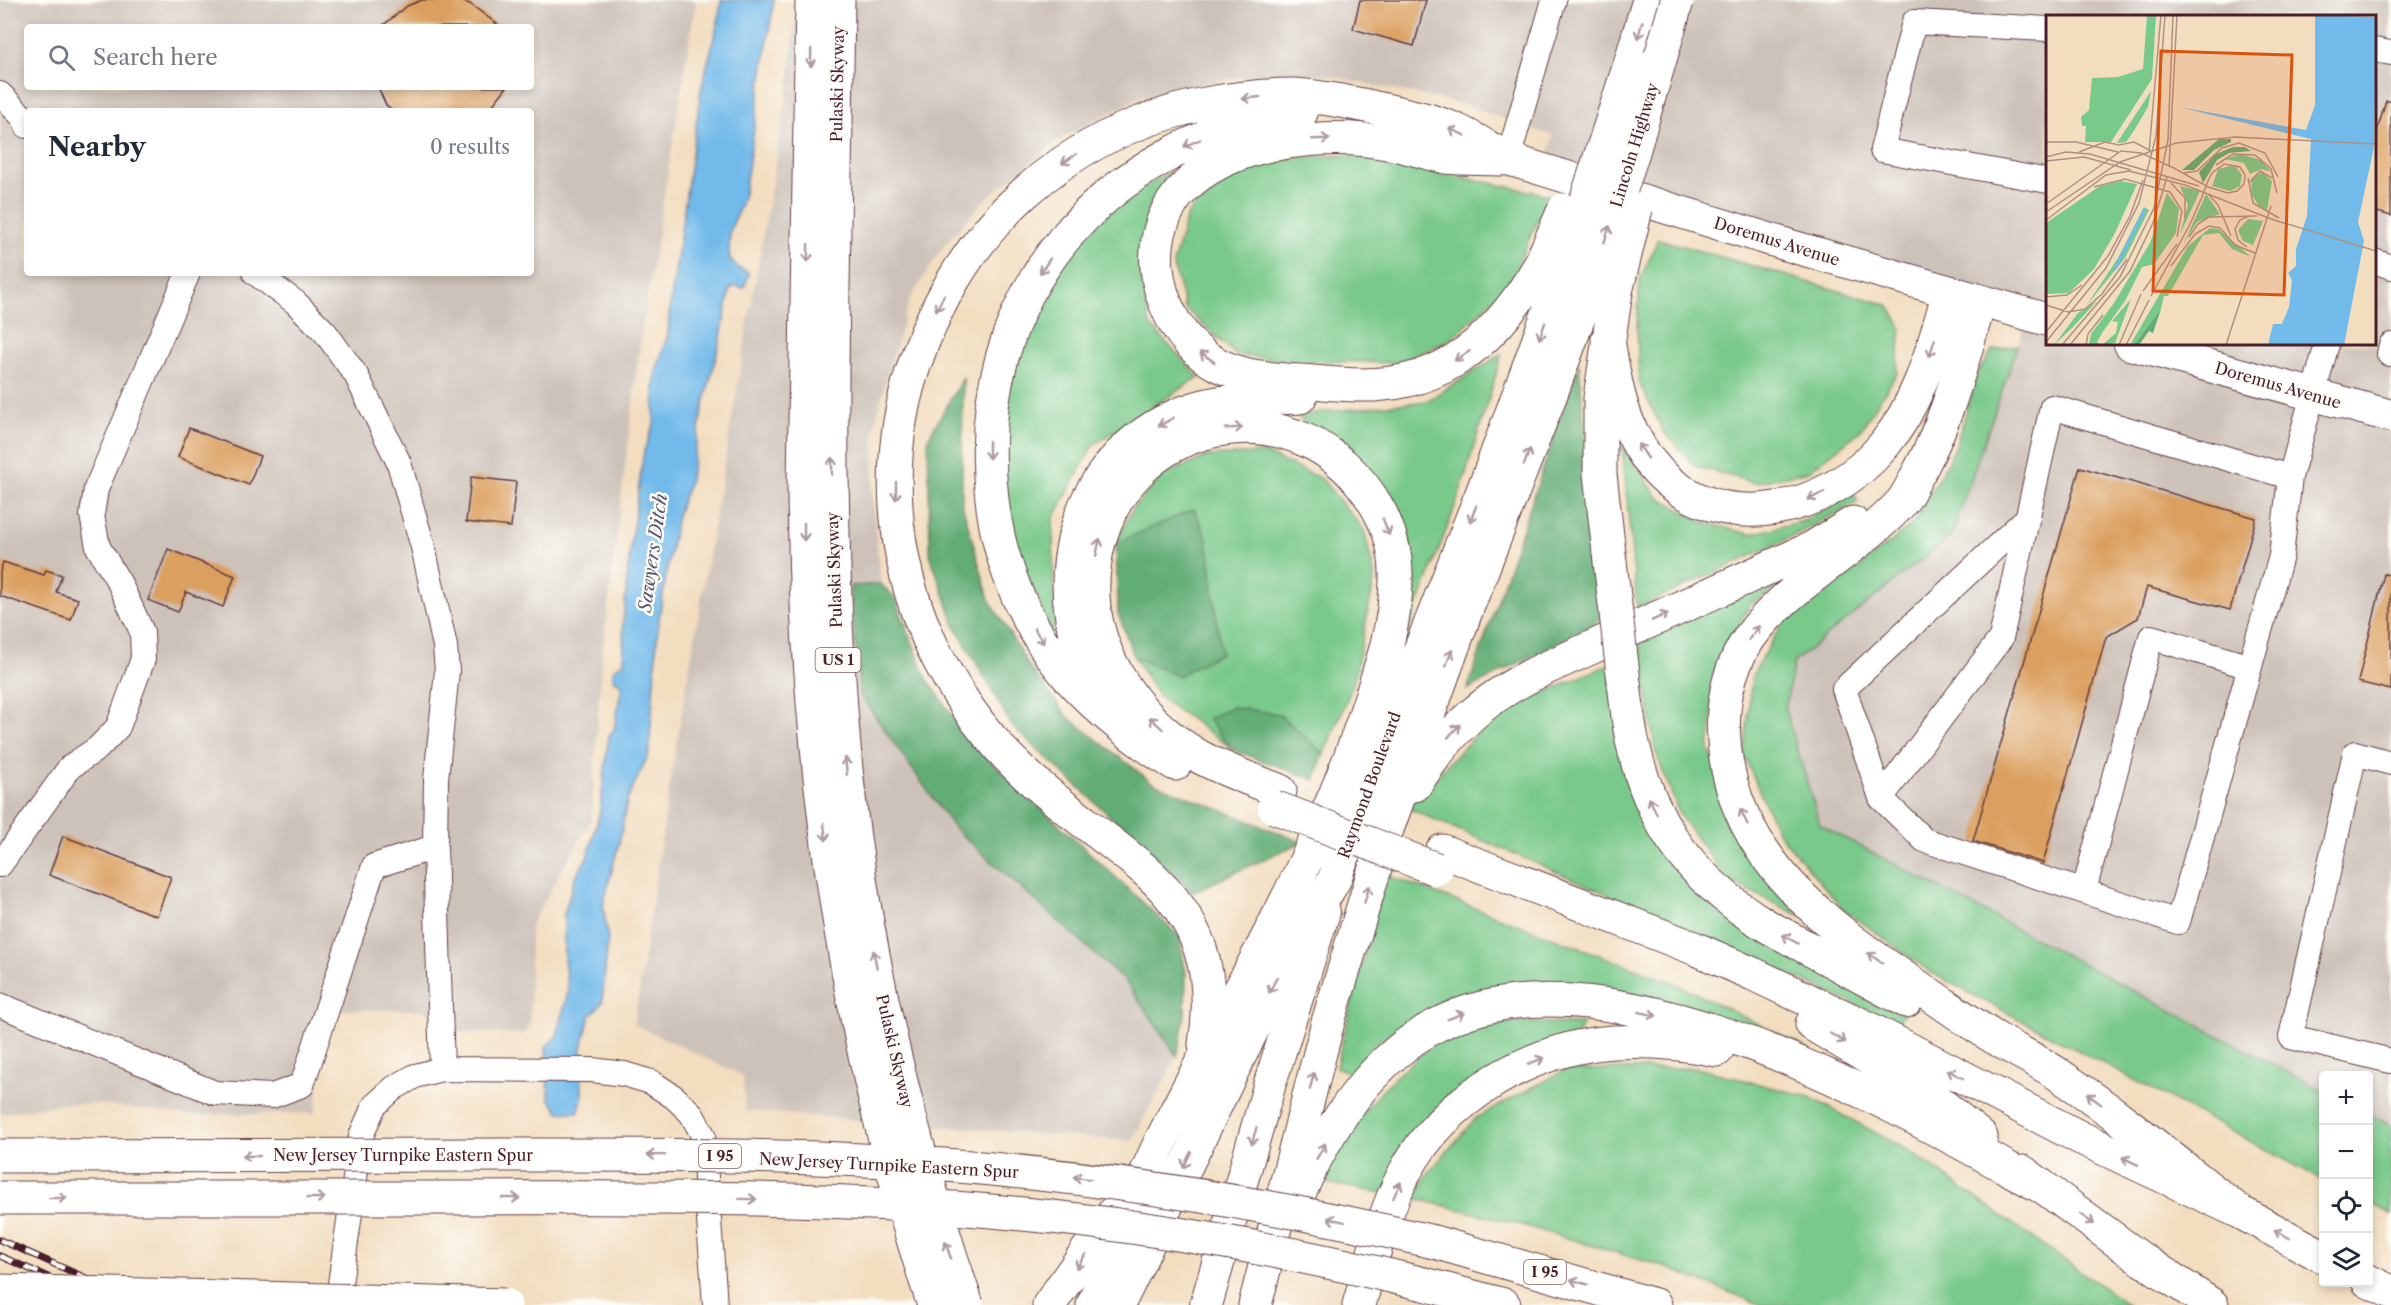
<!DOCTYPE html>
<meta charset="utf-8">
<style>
body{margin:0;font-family:"Libre Caslon Text",serif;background:#f2f2f3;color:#1f2937}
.controls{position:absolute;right:18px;bottom:18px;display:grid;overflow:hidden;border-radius:6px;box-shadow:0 3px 9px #0003}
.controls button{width:54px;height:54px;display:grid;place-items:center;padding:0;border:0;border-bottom:2px solid #e0e1e3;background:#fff;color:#1f2937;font:30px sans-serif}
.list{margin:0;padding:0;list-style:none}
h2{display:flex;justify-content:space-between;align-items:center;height:78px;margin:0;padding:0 24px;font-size:26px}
h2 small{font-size:20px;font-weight:400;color:#747a83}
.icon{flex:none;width:33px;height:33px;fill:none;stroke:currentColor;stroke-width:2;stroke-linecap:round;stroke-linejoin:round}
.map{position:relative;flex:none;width:2391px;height:1305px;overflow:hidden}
.search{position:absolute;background:#fff;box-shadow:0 3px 9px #0003;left:24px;top:24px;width:510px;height:66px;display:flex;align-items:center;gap:15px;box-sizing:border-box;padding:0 21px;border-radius:6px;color:#747a83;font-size:22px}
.panel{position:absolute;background:#fff;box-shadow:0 3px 9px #0003;left:24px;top:108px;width:510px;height:168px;border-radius:6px}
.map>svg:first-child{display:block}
.industrial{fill:#cdc2b9;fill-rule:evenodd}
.green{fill:#79c98a;stroke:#62745a;stroke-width:1.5}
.forest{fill:#62ad76;stroke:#566650;stroke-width:1.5}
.water{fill:#72baea;stroke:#5e6c8a;stroke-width:1.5}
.building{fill:#dba060}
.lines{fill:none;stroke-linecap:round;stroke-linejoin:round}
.minor-casing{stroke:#633c41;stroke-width:26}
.major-casing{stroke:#633c41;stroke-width:34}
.highway-casing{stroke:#633c41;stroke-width:35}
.minor{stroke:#fff;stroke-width:24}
.major{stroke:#fff;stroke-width:32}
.highway{stroke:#fff;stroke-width:33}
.rail-casing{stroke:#4a1f2b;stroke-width:7}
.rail{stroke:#fdfcf7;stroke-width:4.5;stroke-dasharray:14;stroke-linecap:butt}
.highway-bridge-casing{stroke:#633c41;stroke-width:35;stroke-linecap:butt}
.highway-bridge{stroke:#fff;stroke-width:33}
.oneway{stroke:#ae9aa0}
.labels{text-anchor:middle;stroke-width:5;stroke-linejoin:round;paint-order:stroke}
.shield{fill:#fdfcf7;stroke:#806168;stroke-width:1.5}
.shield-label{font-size:15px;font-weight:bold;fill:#4a1f2b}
.street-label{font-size:16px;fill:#4a1f2b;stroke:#fdfcf7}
.water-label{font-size:18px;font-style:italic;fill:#58556e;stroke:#fdfcf7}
.inset-river{fill:none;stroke:#72baea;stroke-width:3}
.inset-road{fill:none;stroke:#af9184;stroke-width:1.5}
.view{fill:#d8530f;fill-opacity:0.15;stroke:#d8530f;stroke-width:3}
.inset-edge{fill:none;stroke:#4a1f2b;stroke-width:3}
</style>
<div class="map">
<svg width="2391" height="1305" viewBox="0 0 2391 1305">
<rect width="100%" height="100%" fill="#fdfcf7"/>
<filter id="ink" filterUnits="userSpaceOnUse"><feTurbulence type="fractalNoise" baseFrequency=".0167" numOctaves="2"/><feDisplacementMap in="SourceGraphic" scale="12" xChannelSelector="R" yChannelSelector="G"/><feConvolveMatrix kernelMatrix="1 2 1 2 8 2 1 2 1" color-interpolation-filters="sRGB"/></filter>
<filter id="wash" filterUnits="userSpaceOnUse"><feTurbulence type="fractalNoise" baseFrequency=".008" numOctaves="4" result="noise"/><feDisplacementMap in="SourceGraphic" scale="24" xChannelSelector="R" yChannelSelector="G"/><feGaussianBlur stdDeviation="1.35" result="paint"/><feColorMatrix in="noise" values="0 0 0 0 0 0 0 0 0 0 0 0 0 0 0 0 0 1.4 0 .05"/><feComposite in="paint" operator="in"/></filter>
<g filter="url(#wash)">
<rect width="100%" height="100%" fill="#f2ddbf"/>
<path class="industrial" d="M0 0H696L641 336 602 656 591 820 530 926V1024L524 1034 459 1032 423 1010H331L315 1113 186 1115 97 1104H64L0 1114ZM27 27H531V87H27ZM27 111H531V273H27Z
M797 0H2391V1126L2369 1114 2368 1076H2324L2323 1091 1820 826 1785 709 1794 662 1951 536 2030 309 1544 174 1553 136 1465 105 1321 74 1247 76 1142 96 1063 137 987 197 942 248 910 299 888 372 874 428 873 508 881 584 850 586 954 828 1125 981 1177 1056 1132 1141 745 1111 743 1076 634 1024 672 770 790 77ZM2048 16H2374V344H2048Z"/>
<path class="green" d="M1353 155 1549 195 1509 284 1451 339 1395 363 1286 360 1236 355 1185 308 1173 264 1187 215 1216 179 1255 159Z
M1171 172 1150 207 1140 270 1150 325 1199 377 1093 445 1053 520 1054 636 1019 559 998 483 1007 387 1048 276 1120 198Z
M1658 239 1888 305 1901 327 1897 373 1860 431 1809 471 1755 483 1695 466 1663 431 1639 382 1637 325 1640 280Z
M2018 345 1951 536 1794 662 1785 709 1820 825 2323 1091V1180L1932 973 1842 908 1777 831 1744 756 1752 676 1786 617 1855 571 1914 523 1955 448 1978 372 1992 351Z
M1502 354 1459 496 1403 645 1360 464 1296 415 1427 401Z
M1622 446 1657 496 1702 522 1750 534 1804 521 1853 492 1858 502 1781 542 1637 608Z
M1264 453 1322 479 1364 530 1375 577 1353 685 1324 754 1279 714 1208 719 1230 747 1159 697 1134 657 1178 676 1116 543 1133 508 1164 475 1208 456Z
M1789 569 1801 574 1750 604 1716 670 1709 750 1798 915 1728 880 1680 816 1655 750 1639 643Z
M1608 665 1636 810 1694 887 1905 1013 1897 1023 1666 919 1405 807 1498 713Z
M1384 874 1679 985 1813 1051 1661 999 1521 985 1475 991 1406 1021 1372 1047 1354 1075 1336 1067Z
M1493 1022 1583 1024 1576 1036 1503 1063 1381 1193 1320 1182 1348 1129 1394 1078 1439 1039Z
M1697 1068 1810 1097 1911 1152 2128 1305H1762L1662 1266 1522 1225 1413 1198 1430 1171 1476 1118 1565 1070Z
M2369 1114 2391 1126V1214L2369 1203Z"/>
<path class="forest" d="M1579 364 1601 620 1467 690Z
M963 378 962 504 989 599 1030 668 1068 717 1153 783 1302 842 1193 892 1012 726 955 626 930 555 928 438Z
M1194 509 1207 539 1221 653 1178 676 1134 657 1118 613 1116 543Z
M881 584 895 598 926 677 972 744 1179 936 1186 973 1185 1015 1177 1056 1125 981 954 828 860 695 850 586Z
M1231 707 1279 714 1324 754 1315 780 1233 750 1208 719Z"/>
<path class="water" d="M721 0H774L743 199 730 231 729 257 737 267 749 273 744 288 735 286 730 289 721 337 703 408 689 483 677 515 666 576 658 625 649 753 627 801 620 839 603 905 608 938 602 1003 590 1016 582 1047V1099L578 1112H559L549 1098 546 1047 557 1036 568 992 564 958V914L575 877 588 856 600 811 609 735 614 730 622 684 613 679V670L624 662 623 624 630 549 644 451 654 424V386L656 371 668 335 669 315 701 90 719 18Z"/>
<g id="blocks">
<path class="building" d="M422 0H457L470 4 501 27H381L407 6Z
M1360 0H1426L1414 46 1353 29Z
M378 87H507L488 111H393L386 105Z
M2386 101H2391V216L2374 211V141Z
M189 428 260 456 249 485 178 457Z
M2080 467 2256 518 2230 610 2147 587 2138 618 2106 637 2043 863 1973 841Z
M471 477 516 482 511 527 466 522Z
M168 549 235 576 223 607 186 592 178 612 148 600Z
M3 562 44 575 46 570 62 575 56 592 78 599 71 620 0 596V572Z
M2384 574 2391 575V690L2358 682Z
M63 836 171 877 157 916 49 875Z"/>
</g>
</g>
<g filter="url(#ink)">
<use href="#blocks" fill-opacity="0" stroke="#633c41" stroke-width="1.5"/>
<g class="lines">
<g class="minor-casing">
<path id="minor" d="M2048 29 1914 22 1882 150 2048 181
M2374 50 2391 53
M0 94 24 118 27 126
M1508 159 1554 0
M2374 261 2391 267
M255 273 295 302 325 332 356 375 399 463 423 547 445 646 447 671 436 779 435 847 442 1069
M2389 354 2391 345
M2290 477 2052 407 2001 638 1881 798 1924 840 2178 922 2281 556 2290 477 2327 344
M2391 763 2355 753 2291 1037 2391 1061
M1881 798 1844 689 2028 517
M0 865 70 767 98 748 118 727 143 659 142 632 120 584 98 547 92 515 96 489 188 273
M2084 891 2151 637 2250 667
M0 1005 215 1093 272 1096 302 1085 374 866 435 847
M337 1305 361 1136 374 1106 394 1088 415 1076 442 1069 592 1070 624 1074 651 1082 674 1097 691 1113 703 1135 715 1305"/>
</g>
<g class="major-casing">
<path id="major" d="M1508 159 1791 246 2048 320
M2130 344 2391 416
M1206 1305 1270 1083 1324 912"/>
</g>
<g class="highway-casing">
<path id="highway" d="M1631 61 1649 0
M1501 159C1483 158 1464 159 1446 157 1428 154 1411 147 1393 144 1359 137 1323 137 1288 142 1254 146 1214 160 1188 184 1139 229 1151 308 1198 351 1225 376 1266 379 1301 381 1328 383 1356 387 1383 384 1457 378 1505 325 1540 265
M1980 301C1962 360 1949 417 1919 472 1913 482 1908 496 1900 504 1856 552 1787 585 1750 637 1726 671 1720 710 1725 751 1737 859 1827 926 1911 982 1939 1000 1966 1020 1995 1038 2018 1052 2043 1063 2065 1079 2126 1120 2182 1167 2240 1212
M1608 339C1615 385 1623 432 1656 469 1720 539 1829 512 1884 445 1921 400 1933 347 1949 292
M1609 553 1600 474V398L1616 292
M1102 699C1040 598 1065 461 1182 413 1219 398 1260 399 1300 397
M1628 717C1642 813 1685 876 1767 926L1906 1001
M1175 764C1139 743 1098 710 1070 679 1026 629 999 564 992 499 968 296 1103 140 1301 113
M1415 785C1452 727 1484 697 1546 668L1812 548 1853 523
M1442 851 1694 948 1753 974 1866 1027 2081 1138 2240 1212 2324 1257
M1812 1024 1930 1095 1981 1137
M1205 1044C1216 973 1201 920 1146 871 1105 836 1060 807 1021 770 984 735 954 692 932 646 890 559 883 452 916 360 963 227 1061 135 1200 105 1230 99 1262 95 1293 95 1320 96 1346 102 1372 107 1399 113 1430 119 1456 130 1474 138 1491 150 1508 159
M2023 1172 2140 1258 2212 1305
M1295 1203C1324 1134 1369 1060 1437 1025 1605 937 1891 1104 2040 1186
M1434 1242 1655 1305
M2368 1281 2391 1292
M1424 1284 1504 1305
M1049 1305 1120 1204
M1093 1305C1116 1250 1136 1191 1163 1137 1235 994 1320 857 1369 703 1382 664 1396 622 1396 580 1397 554 1389 527 1376 505 1300 377 1118 415 1095 561 1082 642 1132 718 1200 757 1226 771 1253 780 1280 791
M1118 1305 1281 971 1334 880 1407 683 1488 478 1562 276
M1255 1305 1328 1022 1386 832 1466 611 1551 394 1589 289
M1359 1305C1372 1260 1383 1214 1405 1172 1444 1099 1530 1048 1613 1042 1647 1040 1682 1043 1717 1050"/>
</g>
<use href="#minor" class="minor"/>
<use href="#major" class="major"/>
<use href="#highway" class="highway"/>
<g class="rail-casing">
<path id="rail" d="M0 1240 147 1305
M0 1256 112 1305"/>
</g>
<use href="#rail" class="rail"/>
<g class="highway-bridge-casing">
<path id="highway-bridge" d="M812 0 804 483C805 763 845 1040 934 1305
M838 0C835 256 822 513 846 769 864 951 908 1132 967 1305
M1540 265 1564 210
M1562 276 1631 61
M1589 289 1632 155 1677 1
M1616 292 1636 209
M1609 553 1628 717
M1274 807 1436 869
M0 1156C174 1156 348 1155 521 1155 671 1155 821 1154 970 1167 1127 1181 1281 1206 1434 1242
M0 1198C156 1198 312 1198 467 1198 649 1197 832 1196 1013 1213 1152 1226 1289 1251 1424 1284
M0 1291 505 1305"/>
</g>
<use href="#highway-bridge" class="highway-bridge"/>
</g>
<defs><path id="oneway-shaft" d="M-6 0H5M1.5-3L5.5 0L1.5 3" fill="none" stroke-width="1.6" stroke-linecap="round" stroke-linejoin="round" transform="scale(1.5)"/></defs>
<g class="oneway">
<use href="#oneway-shaft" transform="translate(1640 30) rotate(106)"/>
<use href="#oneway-shaft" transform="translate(811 58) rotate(91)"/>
<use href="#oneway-shaft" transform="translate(1251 98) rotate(174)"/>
<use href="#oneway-shaft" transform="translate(1457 132) rotate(-156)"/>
<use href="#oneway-shaft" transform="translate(1321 139) rotate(-2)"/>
<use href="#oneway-shaft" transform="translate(1192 143) rotate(157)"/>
<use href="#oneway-shaft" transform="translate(1069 159) rotate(146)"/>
<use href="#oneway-shaft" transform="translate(1607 234) rotate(-72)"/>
<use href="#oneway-shaft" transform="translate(808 253) rotate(91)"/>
<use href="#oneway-shaft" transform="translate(1045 266) rotate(124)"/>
<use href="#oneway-shaft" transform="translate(940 303) rotate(117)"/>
<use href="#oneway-shaft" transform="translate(1542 331) rotate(110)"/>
<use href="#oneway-shaft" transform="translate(1932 348) rotate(107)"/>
<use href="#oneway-shaft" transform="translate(1462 356) rotate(148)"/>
<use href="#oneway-shaft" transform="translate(1207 357) rotate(-146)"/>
<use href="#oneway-shaft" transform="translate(1166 422) rotate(151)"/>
<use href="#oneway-shaft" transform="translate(1234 428) rotate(-4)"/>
<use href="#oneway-shaft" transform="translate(989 450) rotate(90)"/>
<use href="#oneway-shaft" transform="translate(1643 451) rotate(-124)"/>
<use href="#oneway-shaft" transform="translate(1527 457) rotate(-69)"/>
<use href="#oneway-shaft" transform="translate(832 466) rotate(-90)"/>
<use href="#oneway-shaft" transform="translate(896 491) rotate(90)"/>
<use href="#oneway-shaft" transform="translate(1816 496) rotate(155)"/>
<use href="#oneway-shaft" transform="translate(1473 514) rotate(111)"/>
<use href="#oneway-shaft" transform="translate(1386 527) rotate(69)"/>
<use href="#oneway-shaft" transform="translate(804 532) rotate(90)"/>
<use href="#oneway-shaft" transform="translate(1098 547) rotate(-78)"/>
<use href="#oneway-shaft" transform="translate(1660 617) rotate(-24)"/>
<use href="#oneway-shaft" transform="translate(1754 633) rotate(-52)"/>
<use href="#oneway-shaft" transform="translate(1039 636) rotate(58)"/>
<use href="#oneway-shaft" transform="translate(1449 658) rotate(-69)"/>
<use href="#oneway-shaft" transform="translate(1156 723) rotate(-138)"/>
<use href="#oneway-shaft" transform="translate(1454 731) rotate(-47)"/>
<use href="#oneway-shaft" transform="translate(846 766) rotate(-95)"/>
<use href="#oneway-shaft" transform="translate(1653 806) rotate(-115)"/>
<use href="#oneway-shaft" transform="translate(1744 817) rotate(-115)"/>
<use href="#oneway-shaft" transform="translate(825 832) rotate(83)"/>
<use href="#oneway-shaft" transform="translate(1367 894) rotate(-73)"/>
<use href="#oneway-shaft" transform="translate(1790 939) rotate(-150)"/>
<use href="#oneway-shaft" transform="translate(1875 958) rotate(-145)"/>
<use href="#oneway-shaft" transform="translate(875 959) rotate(-101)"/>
<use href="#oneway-shaft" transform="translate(1273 985) rotate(116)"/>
<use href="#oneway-shaft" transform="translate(1648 1014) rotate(13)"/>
<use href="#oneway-shaft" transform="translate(1456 1016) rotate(-22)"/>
<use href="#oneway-shaft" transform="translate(1838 1038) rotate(30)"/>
<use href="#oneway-shaft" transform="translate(1536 1061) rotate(-21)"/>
<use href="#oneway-shaft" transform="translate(1955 1074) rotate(-152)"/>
<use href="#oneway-shaft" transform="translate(1312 1081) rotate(-75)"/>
<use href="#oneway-shaft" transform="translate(2094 1099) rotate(-143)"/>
<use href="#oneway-shaft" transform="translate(1254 1136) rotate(106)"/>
<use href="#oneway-shaft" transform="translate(1321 1151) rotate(-60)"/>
<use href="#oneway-shaft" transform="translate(656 1155) rotate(-179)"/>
<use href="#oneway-shaft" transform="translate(251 1156) rotate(180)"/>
<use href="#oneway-shaft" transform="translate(1187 1160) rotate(116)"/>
<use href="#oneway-shaft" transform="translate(2130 1161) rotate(-155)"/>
<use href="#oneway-shaft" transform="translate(1082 1178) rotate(-173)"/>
<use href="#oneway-shaft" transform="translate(1397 1190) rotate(-65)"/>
<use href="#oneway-shaft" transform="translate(58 1198)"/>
<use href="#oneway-shaft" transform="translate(316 1198)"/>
<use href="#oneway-shaft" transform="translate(511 1198)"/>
<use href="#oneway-shaft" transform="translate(748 1199) rotate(1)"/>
<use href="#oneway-shaft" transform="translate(2087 1219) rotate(36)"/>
<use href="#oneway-shaft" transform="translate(1336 1220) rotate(-168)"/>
<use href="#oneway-shaft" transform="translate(2282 1234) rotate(-152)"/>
<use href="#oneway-shaft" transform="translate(948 1250) rotate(-109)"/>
<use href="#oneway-shaft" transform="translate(1081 1261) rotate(124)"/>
<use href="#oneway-shaft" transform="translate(1579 1282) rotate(-164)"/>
</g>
</g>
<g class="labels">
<g class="shield">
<rect x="815.5" y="648" width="45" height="24" rx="4.5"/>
<rect x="699" y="1144" width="42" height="24" rx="4.5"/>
<rect x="1524" y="1260" width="42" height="24" rx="4.5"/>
</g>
<g class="shield-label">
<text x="838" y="665">US 1</text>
<text x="720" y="1161">I 95</text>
<text x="1545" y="1277">I 95</text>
</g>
<g class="street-label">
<text transform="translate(837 84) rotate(-89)" y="6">Pulaski Skyway</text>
<text transform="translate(1634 145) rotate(-73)" y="6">Lincoln Highway</text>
<text transform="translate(1777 241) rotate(17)" y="6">Doremus Avenue</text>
<text transform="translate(2278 385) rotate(16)" y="6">Doremus Avenue</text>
<text transform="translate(834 570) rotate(-92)" y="6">Pulaski Skyway</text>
<text transform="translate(1369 785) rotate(-70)" y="6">Raymond Boulevard</text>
<text transform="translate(895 1051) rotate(77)" y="6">Pulaski Skyway</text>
<text x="403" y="1161">New Jersey Turnpike Eastern Spur</text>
<text transform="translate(889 1165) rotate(3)" y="6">New Jersey Turnpike Eastern Spur</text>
</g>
<g class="water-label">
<text transform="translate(653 553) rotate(-82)" y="6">Sawyers Ditch</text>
</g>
</g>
<g transform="translate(2046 15)">
<rect width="330" height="330" fill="#f2ddbf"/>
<path d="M101 0H110L106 64 65 127H39L40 111H36L35 102 43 95 46 63 72 62 97 54ZM105 76 102 92 87 117 80 127 71 128ZM194 139 215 145 225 157 215 154 204 159 198 148 179 144ZM188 150 196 160 194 171 184 176 166 171 172 154ZM216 157 226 166 221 195 213 191 205 179 206 163ZM75 166 91 169 69 218 48 254 23 278 0 279V208L54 171ZM134 171 154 176 134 219 142 190ZM121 178 133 194 130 218 108 249 96 252 79 286 56 318 51 327 54 330H43L45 319 68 288 104 228ZM160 179 174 199 151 207 138 228ZM98 192 103 195 79 243 40 291 72 243ZM202 204 217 206 207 230 197 226 192 215ZM164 213 172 214 205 242 186 234 173 218 157 220 122 281H118L115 294 88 330H84L142 231ZM85 284 69 328 56 330 70 318 72 307 66 306ZM51 286 27 312 8 330 32 298Z" fill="#79c98a"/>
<path d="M173 124H185V127L168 135 148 155H136ZM199 132 205 136 183 138 171 145 157 168 153 157 170 139 187 132ZM115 294 107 318 103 316 93 330H88Z" fill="#62ad76"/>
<path d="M269 0 330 2 328 132 312 207 318 226 298 330H222L227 309H236L243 292 246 265 242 258 250 251V234L261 201 265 124 133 92 260 115 269 90Z" fill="#72baea"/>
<path class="inset-river" d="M69 254 99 194"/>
<path class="inset-road" d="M0 127H30L72 137M33 137 59 127 73 130 88 127 105 136M103 137 115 0M0 142 20 137 44 139 153 171M0 146 38 142 85 155M170 150 187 139 209 140 225 154 231 178M123 152 131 0M138 158 151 156 176 133 193 128 219 138 232 162M202 163 207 188 233 203M204 167 214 156 226 163M125 168 139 183V203M48 172 79 164 124 177 136 196 131 222M163 180 172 190 185 221M0 189 75 136 95 138 128 153 151 166 157 169 160 171 162 172 182 178 191 176 198 169 199 160 194 152 178 149 166 158 162 166 156 182 145 207 142 213 105 281M0 197 74 147 130 128 189 122 330 129M0 205 60 160 83 156 139 170 225 204 330 236M143 222 152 209 163 202 211 201M201 232 192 225 189 214 194 205 203 201M125 251 149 219 163 211 174 213 189 230 209 238M97 276 131 229M0 282 21 280 36 270M0 290 22 297 39 294 56 279 81 244M0 317 62 241 84 201 97 165M0 327 60 253 93 188 110 121 119 0M16 330 74 262 108 193 122 125 127 0M24 330 84 256 107 208 121 162M40 330 42 319 57 300M73 330 95 279M80 330 103 285M180 330 225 191"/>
<path class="view" d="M115 36 246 40 238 280 107 276Z"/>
<rect width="330" height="330" class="inset-edge"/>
</g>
</svg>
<div class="controls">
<button>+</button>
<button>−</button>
<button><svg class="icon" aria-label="locate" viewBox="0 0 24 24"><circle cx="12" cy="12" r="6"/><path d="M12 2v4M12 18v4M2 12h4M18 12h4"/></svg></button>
<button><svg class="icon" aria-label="layers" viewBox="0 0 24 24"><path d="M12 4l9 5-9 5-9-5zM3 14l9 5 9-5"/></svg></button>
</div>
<div class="search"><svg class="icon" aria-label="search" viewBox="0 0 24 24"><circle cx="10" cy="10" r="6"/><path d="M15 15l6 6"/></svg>Search here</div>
<section class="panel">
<h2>Nearby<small>0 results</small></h2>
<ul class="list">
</ul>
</section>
</div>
